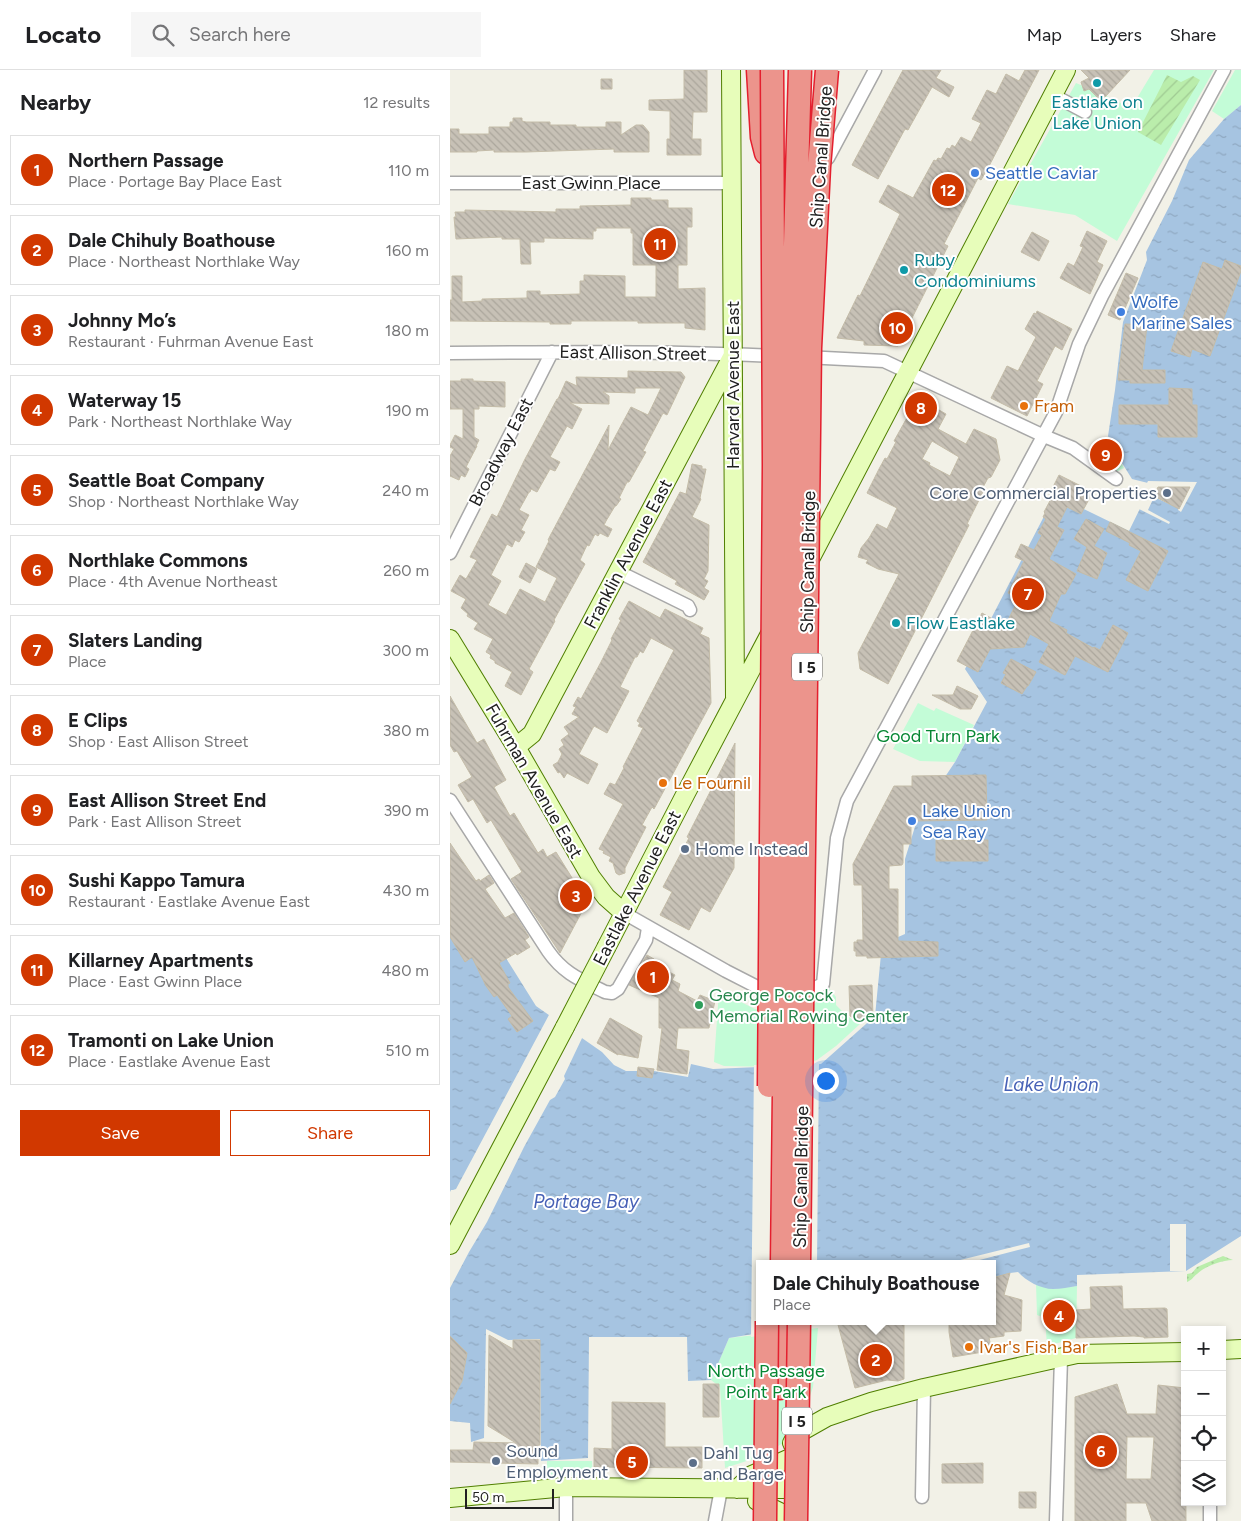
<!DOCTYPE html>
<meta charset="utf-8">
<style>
body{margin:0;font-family:Figtree,sans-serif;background:#f6f6f6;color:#202124}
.controls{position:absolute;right:15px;bottom:15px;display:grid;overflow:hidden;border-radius:0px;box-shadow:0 2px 8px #0003}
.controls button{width:45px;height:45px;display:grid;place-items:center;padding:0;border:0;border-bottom:1px solid #e0e0e0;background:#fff;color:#202124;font:25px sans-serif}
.scale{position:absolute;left:15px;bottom:12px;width:89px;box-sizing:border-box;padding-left:5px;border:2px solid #212121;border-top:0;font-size:14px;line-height:18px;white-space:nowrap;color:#212121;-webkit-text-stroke:4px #fff;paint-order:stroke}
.you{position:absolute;left:375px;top:1010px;width:18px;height:18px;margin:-12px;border:4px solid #fff;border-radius:50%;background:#1a73e8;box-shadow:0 0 0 8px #1a73e833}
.badge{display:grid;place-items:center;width:32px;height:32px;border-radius:50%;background:#d13800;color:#fff;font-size:16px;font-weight:700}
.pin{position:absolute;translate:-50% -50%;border:2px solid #fff;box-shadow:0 1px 5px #0006}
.popup{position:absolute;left:306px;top:1190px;width:240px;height:65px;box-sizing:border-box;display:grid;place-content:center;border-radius:0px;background:#fff;filter:drop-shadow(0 1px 4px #0005);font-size:16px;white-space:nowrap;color:#757577}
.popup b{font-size:19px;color:#202124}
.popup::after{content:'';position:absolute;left:50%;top:100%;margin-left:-10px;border:10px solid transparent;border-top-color:#fff}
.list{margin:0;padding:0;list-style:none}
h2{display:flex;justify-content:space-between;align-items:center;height:65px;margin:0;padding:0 20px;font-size:21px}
h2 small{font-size:16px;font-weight:400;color:#757577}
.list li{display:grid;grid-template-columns:32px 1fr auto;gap:15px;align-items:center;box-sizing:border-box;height:70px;margin:0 10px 10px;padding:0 10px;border:1px solid #e0e0e0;border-radius:0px}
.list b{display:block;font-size:19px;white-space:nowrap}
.list p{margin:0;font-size:16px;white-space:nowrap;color:#757577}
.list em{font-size:16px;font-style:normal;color:#757577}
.actions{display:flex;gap:10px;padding:15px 20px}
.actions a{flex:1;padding:11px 0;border:1px solid #d13800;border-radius:0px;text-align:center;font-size:18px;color:#d13800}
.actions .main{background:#d13800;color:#fff}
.icon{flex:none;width:28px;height:28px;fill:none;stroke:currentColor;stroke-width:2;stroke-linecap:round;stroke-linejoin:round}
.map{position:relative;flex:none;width:791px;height:1451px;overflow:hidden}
header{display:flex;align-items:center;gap:30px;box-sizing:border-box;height:70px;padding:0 25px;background:#fff;border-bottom:1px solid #e0e0e0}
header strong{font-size:24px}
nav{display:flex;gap:28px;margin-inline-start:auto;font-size:18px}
.search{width:350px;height:45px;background:#f6f6f6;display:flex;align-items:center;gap:12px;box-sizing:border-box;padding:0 18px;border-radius:0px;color:#757577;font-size:19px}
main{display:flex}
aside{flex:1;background:#fff}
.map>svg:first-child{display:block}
.grass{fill:url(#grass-dots)}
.park{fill:#c3fcd7}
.garden{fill:url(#garden-furrows)}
.water{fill:url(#water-ripples)}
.pier{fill:#f2f1e7}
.building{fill:url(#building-back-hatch);stroke:#c4bca8;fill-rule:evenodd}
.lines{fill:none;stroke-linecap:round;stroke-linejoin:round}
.street-casing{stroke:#a8a8a8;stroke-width:15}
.secondary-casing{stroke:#507f00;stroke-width:20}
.highway-casing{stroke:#e41f2e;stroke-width:25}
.street{stroke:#fff;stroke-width:12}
.secondary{stroke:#e7fdba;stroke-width:18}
.highway{stroke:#ec948c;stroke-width:22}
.secondary-bridge-casing{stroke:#507f00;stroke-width:20;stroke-linecap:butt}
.highway-bridge-casing{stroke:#e41f2e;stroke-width:25;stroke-linecap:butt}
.secondary-bridge{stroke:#e7fdba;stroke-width:18}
.highway-bridge{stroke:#ec948c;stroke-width:22}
.culture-dot{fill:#0f9aa8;stroke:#fff;stroke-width:2}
.shop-dot{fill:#3f7fe0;stroke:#fff;stroke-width:2}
.food-dot{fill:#e8710a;stroke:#fff;stroke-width:2}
.service-dot{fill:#5c6f8a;stroke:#fff;stroke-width:2}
.leisure-dot{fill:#2e9e5b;stroke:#fff;stroke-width:2}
.labels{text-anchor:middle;stroke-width:4;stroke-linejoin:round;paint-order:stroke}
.shield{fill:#fff;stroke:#646464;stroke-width:1}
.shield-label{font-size:16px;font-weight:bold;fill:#212121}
.culture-label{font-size:18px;fill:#0d838f;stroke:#fff;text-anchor:start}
.street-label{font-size:18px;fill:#212121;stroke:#fff}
.shop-label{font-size:18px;fill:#366cbe;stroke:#fff;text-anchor:start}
.food-label{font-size:18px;fill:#c56008;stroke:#fff;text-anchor:start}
.service-label{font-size:18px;fill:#4e5e75;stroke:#fff;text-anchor:start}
.park-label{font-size:18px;fill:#068733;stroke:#fff}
.leisure-label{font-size:18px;fill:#27864d;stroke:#fff;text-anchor:start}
.water-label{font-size:19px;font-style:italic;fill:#4761b6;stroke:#fff}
</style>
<header>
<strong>Locato</strong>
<div class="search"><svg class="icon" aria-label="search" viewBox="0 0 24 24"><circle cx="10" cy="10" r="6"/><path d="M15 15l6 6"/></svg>Search here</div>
<nav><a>Map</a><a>Layers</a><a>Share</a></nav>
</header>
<main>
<aside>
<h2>Nearby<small>12 results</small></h2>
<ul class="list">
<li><span class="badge">1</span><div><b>Northern Passage</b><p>Place · Portage Bay Place East</p></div><em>110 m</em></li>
<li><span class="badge">2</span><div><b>Dale Chihuly Boathouse</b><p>Place · Northeast Northlake Way</p></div><em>160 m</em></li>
<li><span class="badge">3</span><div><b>Johnny Mo’s</b><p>Restaurant · Fuhrman Avenue East</p></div><em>180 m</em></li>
<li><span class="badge">4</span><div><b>Waterway 15</b><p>Park · Northeast Northlake Way</p></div><em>190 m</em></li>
<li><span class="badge">5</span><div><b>Seattle Boat Company</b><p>Shop · Northeast Northlake Way</p></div><em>240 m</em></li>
<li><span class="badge">6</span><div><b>Northlake Commons</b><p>Place · 4th Avenue Northeast</p></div><em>260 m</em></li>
<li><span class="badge">7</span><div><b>Slaters Landing</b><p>Place</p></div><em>300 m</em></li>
<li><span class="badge">8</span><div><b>E Clips</b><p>Shop · East Allison Street</p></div><em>380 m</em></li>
<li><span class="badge">9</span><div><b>East Allison Street End</b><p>Park · East Allison Street</p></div><em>390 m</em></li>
<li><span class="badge">10</span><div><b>Sushi Kappo Tamura</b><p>Restaurant · Eastlake Avenue East</p></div><em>430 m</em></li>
<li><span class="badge">11</span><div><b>Killarney Apartments</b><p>Place · East Gwinn Place</p></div><em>480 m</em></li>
<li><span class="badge">12</span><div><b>Tramonti on Lake Union</b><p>Place · Eastlake Avenue East</p></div><em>510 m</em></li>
</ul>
<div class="actions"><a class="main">Save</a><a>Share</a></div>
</aside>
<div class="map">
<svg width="791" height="1451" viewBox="0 0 791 1451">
<defs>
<pattern id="grass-dots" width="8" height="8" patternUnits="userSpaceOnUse" patternTransform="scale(1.25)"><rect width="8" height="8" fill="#baedab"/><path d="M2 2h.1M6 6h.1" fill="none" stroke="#a0cb93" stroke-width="1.8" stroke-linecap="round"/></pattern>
<pattern id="garden-furrows" width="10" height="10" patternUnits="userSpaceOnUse" patternTransform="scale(1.25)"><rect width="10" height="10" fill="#baedab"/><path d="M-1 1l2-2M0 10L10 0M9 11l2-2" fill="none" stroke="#a0cb93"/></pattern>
<pattern id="water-ripples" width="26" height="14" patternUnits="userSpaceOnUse" patternTransform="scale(1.25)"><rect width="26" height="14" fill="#a6c4e1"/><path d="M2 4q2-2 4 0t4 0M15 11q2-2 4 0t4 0" fill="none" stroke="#8fa8c1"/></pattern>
<pattern id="building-back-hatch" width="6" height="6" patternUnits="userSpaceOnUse" patternTransform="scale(1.25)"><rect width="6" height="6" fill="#c7c1b6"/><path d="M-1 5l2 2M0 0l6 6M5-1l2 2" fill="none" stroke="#aba69c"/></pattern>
</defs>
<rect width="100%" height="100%" fill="#f2f1e7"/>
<path class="grass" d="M773 1186 783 1190C772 1190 755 1196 747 1204 743 1207 742 1210 737 1212V1204L742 1203 747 1197Z"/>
<path class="park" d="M704 0H764L667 171 625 145 558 134 626 13 650 23 681 38Z
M785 0H791V35L774 49 762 41Z
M650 368H659L674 398 666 402 647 390 645 385Z
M468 633 484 641 486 638 524 655 505 692 470 691 443 679Z
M379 918 386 927V935L397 946 410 954 386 976 367 990 350 995 324 997 274 996 264 992 269 921 305 939 332 946 361 938Z
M586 1214 603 1219 627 1216 626 1268 597 1276 595 1248 587 1245Z
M368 1258 363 1317 347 1365 309 1387 275 1398 270 1317 261 1310 279 1268Z
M97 1391H142L143 1406H97Z"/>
<path class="garden" d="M717 5 731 12 743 6 750 10 711 75 688 62Z"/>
<path class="water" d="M791 35V1166L736 1201 627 1205V1216C619 1217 611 1219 603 1219 591 1219 576 1211 568 1202L560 1203 542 1208V1194H310V1251H382L279 1268 261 1310 238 1311 237 1267H139L138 1388 91 1391 90 1269 58 1270 36 1259 34 1368 21 1372 20 1353 0 1351V1334L12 1311 17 1283 0 1266V791L34 853 86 936 152 982 164 995 176 1001H204L238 1007 241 994 263 999 371 994 425 946 432 874 455 864V789L468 747 505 692 537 632 515 599 605 425 679 461 702 414 682 409 667 385 658 366 665 320 673 252 697 190 696 182 722 131 739 90 774 49Z"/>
<path class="pier" d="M698 411 747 412 731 442 728 440V438L704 427 698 440 720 452 719 454 687 438 698 415H696Z
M100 943 133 966 114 1006 115 1009 105 1027 100 1030 74 1077 37 1152 19 1182 0 1218V1122L1 1120H3L6 1119Z
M369 992 367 1194H310V1251H366V1257L301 1267 304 995Z
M720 1154H736V1201H720Z
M579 1173 580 1177 518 1193 519 1194H494Z"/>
<path class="building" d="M234 0H257V42H243L242 69H251V85H217V69H220V41L199 40V30L234 29Z
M453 0H491L486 8 504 17 499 27 482 17 458 60 455 59 428 109 402 95Z
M575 0H589L538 98 531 110 528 108 494 174 498 176 448 276 414 275V271L387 268 408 225 410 226 450 144 429 132 438 115 463 128 484 90 486 91 488 88 491 89 497 78 500 79 502 75 505 77 511 67 521 72 531 53 522 49 537 20 546 24 556 4 569 11Z
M631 0H680L655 27 651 25 648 28 639 19 634 21 631 12 639 8Z
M151 9H162V19H151Z
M63 48H72V51L76 52H100V55H126V57H156V52H171V65L186 55H193L199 62V82H164V79L76 82H44V80L27 81V82H0V59H9V64H39V57H60V52H63Z
M181 128H201V130H218V138H242V157H237V195H228V219L255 218V260L235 258V253H188V251H121V254H100V252L0 251V230H2V206H12V232L32 231V229L77 228V221H90V225L130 224V211H134V205L175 206V227H206V195H183V163H181V158H146V161H143V169L94 168V172H80L81 194H71L70 169H52V167L6 169 4 147H6L5 142H15V140L106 142V139H130V136L181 135Z
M637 161 657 171 647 192 653 195 640 224 610 208 618 193 624 196 633 177 630 176Z
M582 162 599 171 589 191 571 182Z
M775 190 791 196V201L760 286 742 279 740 287 721 281 753 192 772 199Z
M676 203 688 208 670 250 658 245Z
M587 241 622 259 612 280 605 276 587 311 593 314 577 346 541 328 557 296 568 301 586 267 575 259 584 243 586 244Z
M675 254 697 255 692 300H715V313H680V310H668Z
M178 301 231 302 235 307 217 345 213 343 193 381 196 382 179 412H177L169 428 171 429 166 436H165L156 451 154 455 162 459 158 467 150 463 148 466 145 464 139 476 137 475 130 490 135 494 104 550 105 551 79 599 83 602 71 625 55 616 62 602 45 593V591L40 588 41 585 36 582 43 569 24 559 28 553 17 546 18 544 11 538 16 529 1 521 10 505 16 509 27 490 20 487 42 444 47 447 75 389 107 329H108L116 311 127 316 126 307 178 308ZM185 318H211L198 345 181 337 158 380 159 355 100 466 98 470 99 471 86 497 107 508 95 532 70 519 56 545 38 535 51 511 41 505 57 474 62 477 65 470 69 472 75 462 71 460 79 445 69 440 79 422H80L81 419 87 422 100 399 105 401 110 392 100 387 117 356 122 359 132 339 120 333 159 334V326L153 322 185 323Z
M11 309H23V311L55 312V337L29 336V339H24V367L29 370 26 376H27L16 397 19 399 15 407 11 405 9 410 0 406V386L4 379 0 377V375L5 365 13 369V339H0V311H11Z
M719 318 742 319V335H747V367H708V354H669V335H719Z
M468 328 496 344 488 359 516 374 524 359 546 369 550 390 541 407 538 408 532 419 533 422 517 454 519 455 438 614 410 599 408 583 449 504 428 499 416 493 418 490 408 487 411 478 419 468 427 454 437 459 447 438 417 423 429 399 435 388 437 389 446 372 444 371ZM482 371 509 387 500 406 479 395 480 393 472 389Z
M242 394 252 396V399H256L250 428 251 429 242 447 259 455 258 501 254 509 258 511 254 518 259 521 254 530 225 514 227 511 193 492 230 422 236 424Z
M609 405 643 422 631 444 617 437 607 457 614 460 599 489 626 504 615 524H611L599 551 617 560 616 563 643 578 644 577 650 580 663 555 678 563 658 602 625 586 615 605 589 592 599 574 580 564 574 577 540 579 528 602 507 591 532 543 555 556 569 528 558 523 574 491 565 487 571 474 584 480 592 465 588 463 596 449 593 447 595 443 594 442 602 427 599 425Z
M708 417H740L729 439 704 426Z
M636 449 654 459 644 476 657 483 652 494H653L647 509 627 501 637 477 624 469Z
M660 452 718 481 698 521 676 510 691 481 679 475 680 473 656 461Z
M76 493 87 499 80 513 69 507Z
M179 531 210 548 215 539 253 558 250 564 259 568 261 633 204 739 202 737 192 755 196 757 175 798V803L169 805 166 803 163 793 159 791 161 787 153 783 154 781 149 779 173 734 154 724 160 713 165 715 174 698 173 697 193 658 188 656 190 653 187 651 224 580 201 568 193 583 190 581 187 587H185L170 617 179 621 157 663 144 656 129 684 148 694 138 714 117 703 114 708 110 702 108 703 103 695 108 692 112 684 109 679 114 675 111 670 119 664 114 657 129 647 122 644 126 637 123 636 128 627 131 629 151 592 162 570 161 569 171 550 169 549Z
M561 589 586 602 578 616H577L572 624 551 613 556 604 553 603Z
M507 616 528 626 521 639H510L482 625H503Z
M0 626 27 673 34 669 56 710 44 717 60 746 64 743 88 783 93 779 97 787 106 782 137 832 110 883 61 809 72 802 41 750 37 753 23 729 18 732 8 715 22 707 7 681 4 682 0 675Z
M285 673 284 798 260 842 251 837 239 860 210 845 222 822 213 817 239 768 237 767Z
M536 705 537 750 461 751V774H453V793L452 795 439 796V819H448V871L488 872V886L417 888V886H406V881H404V872H407V870H413L412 815H404L403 794 444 716H462V706Z
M486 770H538V791H486Z
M0 773 26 811 29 809 30 811 39 805 44 813 35 819 55 848 64 843 79 867 75 870 80 877 67 885 66 883 49 893 60 913 58 914V917L83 951 67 962 58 949 62 946 47 925 44 927 36 916 22 887 15 892 0 867Z
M197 885 204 889 202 893 225 905 222 910 230 914 228 921 247 931 250 925 265 931 259 958H228L226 979 239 981 237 1004 207 1000 212 958H209V928L179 915Z
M422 915 423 947 414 948 412 952 400 946 399 916Z
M160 948 192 966 188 988 168 984V985L147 973Z
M188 997 204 999 202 1008 187 1006Z
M560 1203 554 1225 572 1230 571 1261 554 1262V1266L539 1268 541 1276 532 1278 533 1282 503 1287 499 1262V1251H542V1208Z
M672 1216 673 1239 715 1238 717 1239 718 1267 694 1268V1267L684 1266 626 1268V1240L641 1239 640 1217Z
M387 1251H454V1309L448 1311 437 1310 405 1318Z
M39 1265 63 1279V1270H90V1375H88V1394L0 1392V1380H23L24 1372 66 1373 38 1356Z
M0 1266 17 1283 12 1311 0 1334Z
M253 1314H269V1347H253Z
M667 1314 677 1344H706L708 1315 735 1318 736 1451H702L696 1433H676V1451H625V1327ZM677 1367H704L701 1409H676Z
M162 1332 215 1333V1377H252V1398L144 1397V1378L162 1379Z
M533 1393V1413H492V1394Z
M569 1422H586V1438H569Z"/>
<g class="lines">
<g class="street-casing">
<path id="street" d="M603 25 635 42
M378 88 425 0
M0 113H281
M0 283C109 282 218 281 327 286
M355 287 434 291 594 366 623 378 666 409
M0 483 102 282
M169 502 238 536 240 540
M0 730 98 881C114 904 131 910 155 922L162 923 168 919 196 870 198 858
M174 843 276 901 323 925
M348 926 373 914 387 768 397 731 606 342 629 274 652 226 774 0
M472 1427 474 1318
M116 1451V1417
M265 1451 271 1419
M606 1451 611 1288
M760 1451V1432"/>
</g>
<g class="secondary-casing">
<path id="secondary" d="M281 0 285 627
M358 493 616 0
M0 569 66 677 141 807 156 827 174 843
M66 677 82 664 282 287
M157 876 236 723 322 560
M0 1175 115 957
M772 1280 791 1279
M342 1373 347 1365 354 1360 377 1347 421 1332 474 1318 627 1284 735 1282
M287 1419 302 1405 338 1389
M0 1428 116 1417 338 1419
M307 1431 338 1446"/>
</g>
<g class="highway-casing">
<path id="highway" d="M308 0 312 67 316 83
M330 1318 331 1251"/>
</g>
<use href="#street" class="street"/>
<use href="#secondary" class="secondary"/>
<use href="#highway" class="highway"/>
<g class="secondary-bridge-casing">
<path id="secondary-bridge" d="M115 957 157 876"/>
</g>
<g class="highway-bridge-casing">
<path id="highway-bridge" d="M319 1016 324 395 322 0
M332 1194 343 243 350 0
M349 1194 360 278 369 97 377 0
M315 1451 317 1251
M346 1451 349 1251"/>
</g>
<use href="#secondary-bridge" class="secondary-bridge"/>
<use href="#highway-bridge" class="highway-bridge"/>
</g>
<g class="culture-dot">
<circle cx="647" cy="13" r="5"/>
<circle cx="454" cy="200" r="5"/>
<circle cx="446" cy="553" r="5"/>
</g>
<g class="shop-dot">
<circle cx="525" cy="103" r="5"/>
<circle cx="671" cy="242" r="5"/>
<circle cx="462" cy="751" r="5"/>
</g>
<g class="food-dot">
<circle cx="574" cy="336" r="5"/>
<circle cx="213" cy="713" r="5"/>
<circle cx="519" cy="1277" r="5"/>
</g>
<g class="service-dot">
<circle cx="717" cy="423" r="5"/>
<circle cx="235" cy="779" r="5"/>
<circle cx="46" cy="1391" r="5"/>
<circle cx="243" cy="1393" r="5"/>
</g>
<circle class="leisure-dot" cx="249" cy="935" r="5"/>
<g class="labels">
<g class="shield">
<rect x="342" y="583.5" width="30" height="27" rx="4"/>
<rect x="332" y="1337.5" width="30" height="27" rx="4"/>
</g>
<g class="shield-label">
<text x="357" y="603">I 5</text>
<text x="347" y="1357">I 5</text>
</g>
<g class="culture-label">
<text x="647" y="38" text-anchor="middle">Eastlake on<tspan x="647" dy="21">Lake Union</tspan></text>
<text x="464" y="196">Ruby<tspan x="464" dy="21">Condominiums</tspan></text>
<text x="456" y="559">Flow Eastlake</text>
</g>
<g class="street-label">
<text transform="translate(371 87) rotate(-86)" y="6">Ship Canal Bridge</text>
<text x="141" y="119">East Gwinn Place</text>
<text transform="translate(183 283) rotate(1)" y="6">East Allison Street</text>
<text transform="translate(283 315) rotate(-90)" y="6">Harvard Avenue East</text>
<text transform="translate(51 382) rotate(-63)" y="6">Broadway East</text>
<text transform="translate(178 484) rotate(-62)" y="6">Franklin Avenue East</text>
<text transform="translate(358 492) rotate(-89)" y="6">Ship Canal Bridge</text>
<text transform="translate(84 711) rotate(60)" y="6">Fuhrman Avenue East</text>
<text transform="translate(187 818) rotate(-63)" y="6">Eastlake Avenue East</text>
<text transform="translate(351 1107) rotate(-89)" y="6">Ship Canal Bridge</text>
</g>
<g class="shop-label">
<text x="535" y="109">Seattle Caviar</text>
<text x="681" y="238">Wolfe<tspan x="681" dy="21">Marine Sales</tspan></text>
<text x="472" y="747">Lake Union<tspan x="472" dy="21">Sea Ray</tspan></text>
</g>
<g class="food-label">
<text x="584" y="342">Fram</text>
<text x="223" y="719">Le Fournil</text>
<text x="529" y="1283">Ivar's Fish Bar</text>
</g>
<g class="service-label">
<text x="707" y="429" text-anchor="end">Core Commercial Properties</text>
<text x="245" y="785">Home Instead</text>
<text x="56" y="1387">Sound<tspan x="56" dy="21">Employment</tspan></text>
<text x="253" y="1389">Dahl Tug<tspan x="253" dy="21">and Barge</tspan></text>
</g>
<g class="park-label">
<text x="488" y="672">Good Turn Park</text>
<text x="316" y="1307">North Passage<tspan x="316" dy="21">Point Park</tspan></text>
</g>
<g class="leisure-label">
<text x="259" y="931">George Pocock<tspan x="259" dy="21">Memorial Rowing Center</tspan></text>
</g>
<g class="water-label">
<text x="601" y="1021">Lake Union</text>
<text x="136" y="1138">Portage Bay</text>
</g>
</g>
</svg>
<div class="controls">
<button>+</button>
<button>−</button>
<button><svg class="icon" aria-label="locate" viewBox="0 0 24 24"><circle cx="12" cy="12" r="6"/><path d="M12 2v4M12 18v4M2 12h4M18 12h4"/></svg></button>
<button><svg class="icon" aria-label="layers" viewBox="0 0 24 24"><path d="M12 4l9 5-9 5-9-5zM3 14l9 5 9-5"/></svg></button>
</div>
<div class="scale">50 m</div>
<div class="you"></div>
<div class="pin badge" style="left:203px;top:907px">1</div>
<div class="pin badge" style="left:426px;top:1290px">2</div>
<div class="popup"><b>Dale Chihuly Boathouse</b>Place</div>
<div class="pin badge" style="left:126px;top:826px">3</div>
<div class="pin badge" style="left:609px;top:1246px">4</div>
<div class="pin badge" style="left:182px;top:1392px">5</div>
<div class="pin badge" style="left:651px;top:1381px">6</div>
<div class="pin badge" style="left:578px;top:524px">7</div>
<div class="pin badge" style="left:471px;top:338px">8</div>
<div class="pin badge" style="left:656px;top:385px">9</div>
<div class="pin badge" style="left:447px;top:258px">10</div>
<div class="pin badge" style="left:210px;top:174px">11</div>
<div class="pin badge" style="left:498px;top:120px">12</div>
</div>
</main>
